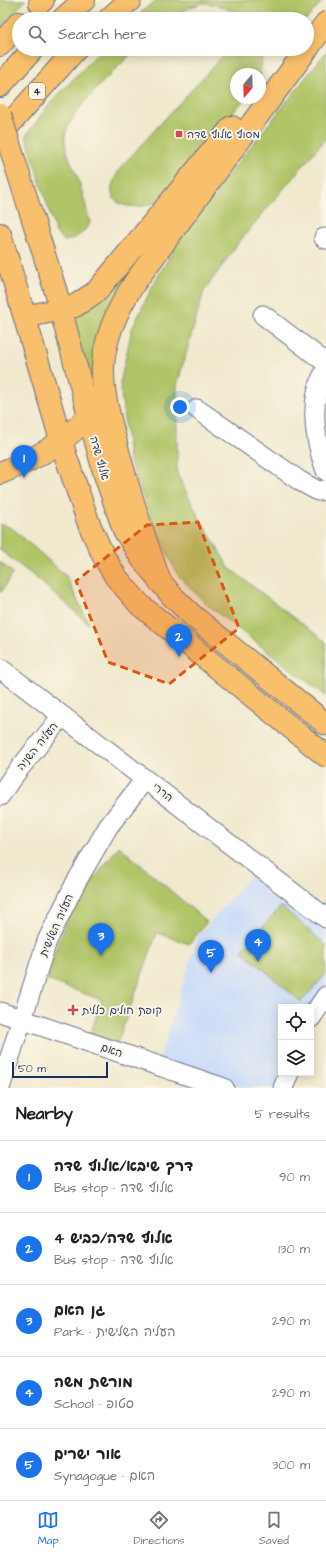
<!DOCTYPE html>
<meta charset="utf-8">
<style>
body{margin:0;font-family:"Architects Daughter","Playpen Sans Hebrew",sans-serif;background:#f2f2f2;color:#202124}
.controls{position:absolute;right:12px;bottom:12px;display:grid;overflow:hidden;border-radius:0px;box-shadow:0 2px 10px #0003}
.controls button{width:36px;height:36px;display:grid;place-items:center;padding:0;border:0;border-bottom:1px solid #e0e0e0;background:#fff;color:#202124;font:20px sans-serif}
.compass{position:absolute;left:230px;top:68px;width:36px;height:36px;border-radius:50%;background:#fff;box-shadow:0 2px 10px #0003;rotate:199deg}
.scale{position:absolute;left:12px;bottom:10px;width:96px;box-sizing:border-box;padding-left:4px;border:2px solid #1b2f5e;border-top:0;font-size:11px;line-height:14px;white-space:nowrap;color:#1b2f5e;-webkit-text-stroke:3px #fcf5e5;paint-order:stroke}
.you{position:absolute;left:180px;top:407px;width:14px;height:14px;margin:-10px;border:3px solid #fff;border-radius:50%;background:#1a73e8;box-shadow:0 0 0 6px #1a73e833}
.badge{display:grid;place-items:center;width:26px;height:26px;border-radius:50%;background:#1a73e8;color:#fff;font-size:13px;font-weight:700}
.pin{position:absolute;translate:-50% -33px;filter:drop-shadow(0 1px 2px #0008)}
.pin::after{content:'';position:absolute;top:21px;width:14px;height:12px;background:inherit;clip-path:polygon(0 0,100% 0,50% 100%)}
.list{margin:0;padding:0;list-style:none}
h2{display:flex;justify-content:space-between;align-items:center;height:52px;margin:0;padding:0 16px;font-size:17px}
h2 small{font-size:13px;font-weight:400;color:#757577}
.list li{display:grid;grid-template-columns:26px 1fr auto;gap:12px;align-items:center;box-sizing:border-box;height:72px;padding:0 16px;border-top:1px solid #e0e0e0}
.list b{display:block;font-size:15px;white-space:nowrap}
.list p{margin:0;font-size:13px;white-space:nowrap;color:#757577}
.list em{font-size:13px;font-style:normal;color:#757577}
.icon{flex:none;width:22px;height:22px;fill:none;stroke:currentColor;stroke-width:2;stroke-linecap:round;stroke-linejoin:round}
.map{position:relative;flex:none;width:326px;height:1088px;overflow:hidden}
.search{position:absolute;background:#fff;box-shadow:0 2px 10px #0003;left:12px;right:12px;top:12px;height:44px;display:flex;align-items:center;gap:10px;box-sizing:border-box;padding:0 14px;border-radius:22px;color:#757577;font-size:15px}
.sheet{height:412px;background:#fff}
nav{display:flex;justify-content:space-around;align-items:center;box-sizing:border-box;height:56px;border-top:1px solid #e0e0e0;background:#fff;font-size:11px;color:#757577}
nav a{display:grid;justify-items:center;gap:2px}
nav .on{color:#1a73e8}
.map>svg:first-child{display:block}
.built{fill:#cadcf9}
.green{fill:#b0c467;stroke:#667a62}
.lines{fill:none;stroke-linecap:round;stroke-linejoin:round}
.minor-casing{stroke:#667085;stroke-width:21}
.major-casing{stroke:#667085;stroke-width:24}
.highway-casing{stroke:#667085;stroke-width:24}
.minor{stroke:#fff;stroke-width:19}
.major{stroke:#f8bf6c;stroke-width:22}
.highway{stroke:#f8bf6c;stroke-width:22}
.major-bridge-casing{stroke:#667085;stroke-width:24;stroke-linecap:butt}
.major-bridge{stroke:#f8bf6c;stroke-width:22}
.marked{fill:#de5710;fill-opacity:0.2;stroke:#de5710;stroke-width:3;stroke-dasharray:8 5;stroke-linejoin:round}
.poi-dot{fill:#d1495b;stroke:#fcf5e5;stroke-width:1.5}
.labels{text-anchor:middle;stroke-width:4;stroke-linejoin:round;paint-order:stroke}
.shield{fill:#fcf5e5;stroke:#5e6a86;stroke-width:1}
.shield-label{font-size:10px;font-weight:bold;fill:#1b2f5e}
.poi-label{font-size:11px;fill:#1b2f5e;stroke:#fcf5e5;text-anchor:start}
.street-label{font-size:11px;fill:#1b2f5e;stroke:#fcf5e5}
</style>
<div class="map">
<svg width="326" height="1088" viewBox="0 0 326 1088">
<rect width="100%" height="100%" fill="#fcf5e5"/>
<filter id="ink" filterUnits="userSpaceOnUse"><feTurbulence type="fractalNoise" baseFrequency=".025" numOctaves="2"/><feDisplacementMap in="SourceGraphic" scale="8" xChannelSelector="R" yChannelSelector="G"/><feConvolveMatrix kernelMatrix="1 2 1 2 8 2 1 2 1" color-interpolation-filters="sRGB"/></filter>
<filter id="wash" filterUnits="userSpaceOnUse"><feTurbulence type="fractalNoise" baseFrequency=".012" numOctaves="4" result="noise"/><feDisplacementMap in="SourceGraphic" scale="16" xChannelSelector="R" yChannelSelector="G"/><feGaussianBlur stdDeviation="0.9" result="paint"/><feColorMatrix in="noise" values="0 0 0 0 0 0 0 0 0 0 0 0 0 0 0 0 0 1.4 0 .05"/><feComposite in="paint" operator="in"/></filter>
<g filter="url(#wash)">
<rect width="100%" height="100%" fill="#f0e9ce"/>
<path class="built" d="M254 872 326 928V987L311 1007H281V1073L275 1088H247L160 1058 198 936Z"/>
<path class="green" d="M0 0H26L0 28Z
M156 0H323L307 19H252L218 5 203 3 191 7 167 19H133Z
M102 49H136C119 67 65 114 65 138 65 153 73 165 78 179 83 193 86 208 90 223 83 233 77 239 64 241L56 233 26 136 48 106Z
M229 49H257L262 57 260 77V74H236V98H245L166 194C162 197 158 202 154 203 142 208 117 210 112 194 110 185 117 174 121 167Z
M326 52V138L239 242 204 291 177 385V474L198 515 229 568 326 642V696L206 604 177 574 153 523 129 459 120 384 132 329 154 283 187 227Z
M125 268 134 274 99 386 88 385 69 316Z
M0 524 12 528 66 576 89 624 35 577 0 550Z
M0 562 13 573 1 592H0Z
M119 846 207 922 189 944 157 933 116 1047 89 1038 102 1000 44 979 71 910Z
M281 906 326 945V974L301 1002 242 951Z"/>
</g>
<g filter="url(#ink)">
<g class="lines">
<g class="minor-casing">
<path id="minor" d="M324 238 326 239
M263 315 326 363
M326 369C308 401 314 438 326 471
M197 409 300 481 318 491 326 490
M0 668 326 918
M0 796 11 779 62 716
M0 1012 224 1088
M311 1018 326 996
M0 1088 47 941 75 884 108 827 145 779
M283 1088 289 1073"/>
</g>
<g class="major-casing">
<path id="major" d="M0 45 19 23
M30 210 56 292 104 472 124 530 143 560 172 596 193 616 326 724
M0 234 66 457 89 524 104 557 116 577 140 605 326 756
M0 473C36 459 62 444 88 417"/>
</g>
<g class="highway-casing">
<path id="highway" d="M40 3 43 0
M63 19 84 0
M109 19 130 0
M307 49 326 23
M0 86 33 49
M0 135 76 49
M25 317 75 306 97 291 232 127
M160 582C143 534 126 485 114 435 108 412 102 390 103 366 105 335 118 308 135 282L307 49"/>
</g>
<use href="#minor" class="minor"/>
<use href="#major" class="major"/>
<use href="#highway" class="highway"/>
<g class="major-bridge-casing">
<path id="major-bridge" d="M0 115 30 210"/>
</g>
<use href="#major-bridge" class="major-bridge"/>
</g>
</g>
<path class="marked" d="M198 522 239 628 169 684 108 662 76 581 147 525Z"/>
<g class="poi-dot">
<rect x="175" y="130" width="8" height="8" rx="2"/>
<path d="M71 1004h4v4h4v4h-4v4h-4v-4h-4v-4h4z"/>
</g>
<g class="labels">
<rect class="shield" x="29" y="83" width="16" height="16" rx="3"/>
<g class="shield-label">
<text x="37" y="95">4</text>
</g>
<g class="poi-label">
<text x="187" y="138">מסוף אלוף שדה</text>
<text x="82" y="1014">קופת חולים כללית</text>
</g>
<g class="street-label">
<text transform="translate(100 458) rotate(74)" y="4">אלוף שדה</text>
<text transform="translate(37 746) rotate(-51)" y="4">העליה השניה</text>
<text transform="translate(163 792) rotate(38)" y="4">הררי</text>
<text transform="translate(56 925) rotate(-66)" y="4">העליה השלישית</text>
<text transform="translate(112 1050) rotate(19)" y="4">האם</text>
</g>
</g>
</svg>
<div class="controls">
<button><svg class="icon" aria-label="locate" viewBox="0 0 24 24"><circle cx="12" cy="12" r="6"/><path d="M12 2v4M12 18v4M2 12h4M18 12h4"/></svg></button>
<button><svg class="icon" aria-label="layers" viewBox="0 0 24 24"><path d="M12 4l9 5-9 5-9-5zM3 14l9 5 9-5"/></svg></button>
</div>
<svg class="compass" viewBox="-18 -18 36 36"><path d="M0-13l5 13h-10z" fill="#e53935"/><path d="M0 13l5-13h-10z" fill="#757577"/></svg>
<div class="scale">50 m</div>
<div class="you"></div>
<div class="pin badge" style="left:24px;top:478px">1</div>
<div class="pin badge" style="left:179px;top:657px">2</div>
<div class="pin badge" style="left:101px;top:956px">3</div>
<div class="pin badge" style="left:258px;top:962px">4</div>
<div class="pin badge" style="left:211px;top:973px">5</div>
<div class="search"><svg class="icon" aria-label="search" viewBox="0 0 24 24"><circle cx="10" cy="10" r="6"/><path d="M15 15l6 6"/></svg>Search here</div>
</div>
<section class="sheet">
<h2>Nearby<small>5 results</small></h2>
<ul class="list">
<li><span class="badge">1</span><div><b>דרך שיבא/אלוף שדה</b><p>Bus stop · אלוף שדה</p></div><em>90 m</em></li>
<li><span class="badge">2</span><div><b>אלוף שדה/כביש 4</b><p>Bus stop · אלוף שדה</p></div><em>130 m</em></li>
<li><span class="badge">3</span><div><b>גן האם</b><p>Park · העליה השלישית</p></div><em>290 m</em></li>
<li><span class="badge">4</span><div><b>מורשת משה</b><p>School · סטופ</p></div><em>290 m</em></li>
<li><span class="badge">5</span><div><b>אור ישרים</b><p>Synagogue · האם</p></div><em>300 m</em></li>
</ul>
</section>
<nav>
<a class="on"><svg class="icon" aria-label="map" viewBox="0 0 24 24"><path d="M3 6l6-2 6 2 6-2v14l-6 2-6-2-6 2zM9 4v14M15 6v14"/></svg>Map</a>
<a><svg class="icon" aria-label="directions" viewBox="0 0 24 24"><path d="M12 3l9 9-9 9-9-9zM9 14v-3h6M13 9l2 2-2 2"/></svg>Directions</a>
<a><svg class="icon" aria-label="saved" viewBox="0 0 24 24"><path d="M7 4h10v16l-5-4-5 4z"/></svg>Saved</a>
</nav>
